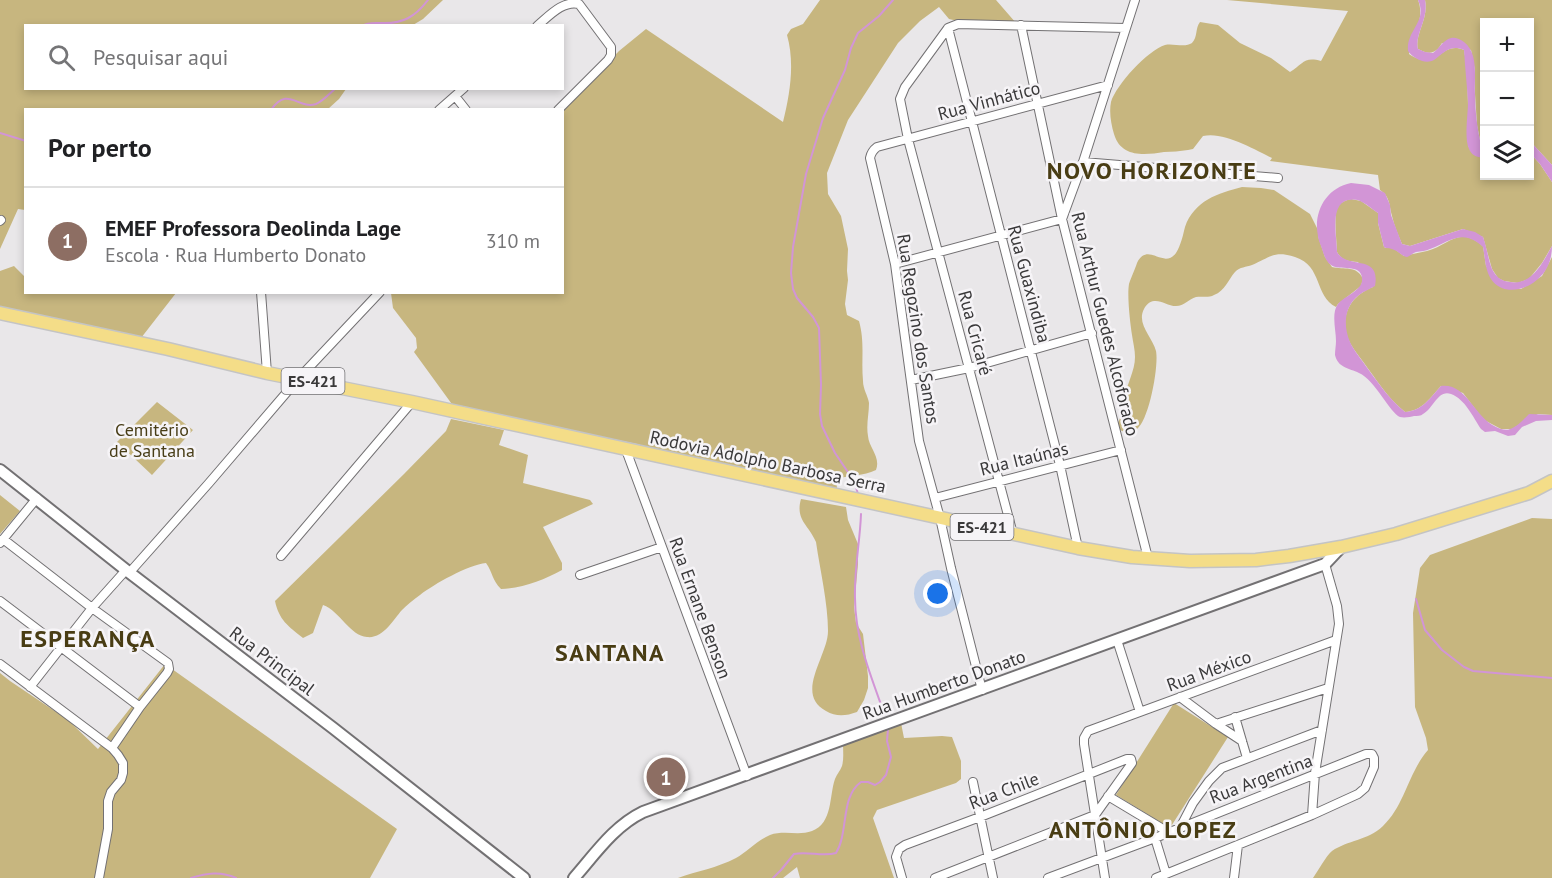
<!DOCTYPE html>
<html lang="pt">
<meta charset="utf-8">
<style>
body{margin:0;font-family:"PT Sans",sans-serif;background:#f6f6f6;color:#202124}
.controls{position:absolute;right:18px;top:18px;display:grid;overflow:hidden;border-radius:0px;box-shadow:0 3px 9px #0003}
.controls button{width:54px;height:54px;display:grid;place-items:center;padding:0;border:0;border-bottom:2px solid #e0e0e0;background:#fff;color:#202124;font:30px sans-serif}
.you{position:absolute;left:938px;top:594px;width:21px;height:21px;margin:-15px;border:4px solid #fff;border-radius:50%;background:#1a73e8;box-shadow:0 0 0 9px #1a73e833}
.badge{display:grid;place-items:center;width:39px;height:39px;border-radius:50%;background:#866f0f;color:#fff;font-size:20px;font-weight:700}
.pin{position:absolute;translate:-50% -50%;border:3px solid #fff;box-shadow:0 2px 6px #0006}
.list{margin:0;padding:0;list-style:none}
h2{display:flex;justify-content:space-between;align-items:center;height:78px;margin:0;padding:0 24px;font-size:26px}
h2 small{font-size:20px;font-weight:400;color:#757577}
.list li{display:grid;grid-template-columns:39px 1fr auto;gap:18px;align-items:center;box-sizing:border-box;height:108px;padding:0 24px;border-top:2px solid #e0e0e0}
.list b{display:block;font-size:22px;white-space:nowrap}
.list p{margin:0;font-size:20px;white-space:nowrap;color:#757577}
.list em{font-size:20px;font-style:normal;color:#757577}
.icon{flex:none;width:33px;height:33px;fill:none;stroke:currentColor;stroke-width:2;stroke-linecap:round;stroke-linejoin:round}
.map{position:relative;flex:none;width:1552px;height:878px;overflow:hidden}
.search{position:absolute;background:#fff;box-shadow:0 3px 9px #0003;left:24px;top:24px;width:540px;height:66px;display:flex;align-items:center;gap:15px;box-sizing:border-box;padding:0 21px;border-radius:0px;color:#757577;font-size:22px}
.panel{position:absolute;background:#fff;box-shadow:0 3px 9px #0003;left:24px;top:108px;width:540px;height:186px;border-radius:0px}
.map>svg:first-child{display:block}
.green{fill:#c7b67f}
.water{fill:#d295d6}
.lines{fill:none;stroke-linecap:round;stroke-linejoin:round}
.stream{stroke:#d295d6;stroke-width:2}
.street-casing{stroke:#737173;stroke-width:10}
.secondary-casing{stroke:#737173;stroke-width:14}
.primary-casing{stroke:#c4c4c4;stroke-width:15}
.street{stroke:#fff;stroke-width:8}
.secondary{stroke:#fff;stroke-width:10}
.primary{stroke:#f4dd88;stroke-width:12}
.labels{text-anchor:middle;stroke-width:5;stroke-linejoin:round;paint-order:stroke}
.shield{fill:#f6f4f7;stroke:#727173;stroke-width:1.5}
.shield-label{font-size:16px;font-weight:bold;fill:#3a393a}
.street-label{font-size:18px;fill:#3a393a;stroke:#f6f4f7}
.park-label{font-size:18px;fill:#483d17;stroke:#f6f4f7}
.district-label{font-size:24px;font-weight:bold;letter-spacing:1.5px;fill:#493d14;stroke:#f6f4f7}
</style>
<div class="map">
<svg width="1552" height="878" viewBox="0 0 1552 878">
<rect width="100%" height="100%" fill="#e9e7e9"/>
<path class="green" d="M0 0H443L423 19 413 25 26 26V88L346 89 339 99 328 109 26 110 25 210 18 209 0 249Z
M820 0H996L1016 23 958 21 949 19 939 7 920 21 898 43 848 120 827 173 828 194 841 216 848 249 847 271 848 280 845 304 847 315 859 321C865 343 861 359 863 381 863 389 868 396 869 403 869 414 866 425 868 436 869 448 881 457 876 470 863 476 850 475 836 479L837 488 679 457 637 444 454 407 414 352 417 348 416 338 393 308 391 293 562 292V109L619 51 646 29 783 122C790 94 795 63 787 35L791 29 803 24Z
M1227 0H1418C1425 17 1414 37 1409 54 1439 74 1439 40 1464 50L1467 68 1468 105V146L1482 158 1484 157V176H1530V153L1540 164 1552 182V246L1542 263 1529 279 1518 283 1504 281 1498 278 1492 269 1483 237 1463 229 1410 246 1402 244C1398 235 1394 225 1392 216 1389 205 1390 196 1380 190L1378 175 1270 161 1272 158C1254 149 1223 131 1203 136L1193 149 1188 150C1180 151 1172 152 1164 152 1145 155 1121 158 1114 134 1111 124 1109 112 1111 102 1116 85 1148 50 1165 45 1173 43 1185 48 1192 43 1198 37 1195 28 1200 22L1218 25 1240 43 1271 58 1290 72C1303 64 1304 56 1321 61L1348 11Z
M1425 0H1552V165L1530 141V22H1484V146L1481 145 1477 125 1475 94V70L1471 50 1442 43C1436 54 1429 55 1418 49 1414 35 1429 19 1425 0Z
M1242 187 1261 188 1274 190 1310 214 1318 230V236L1325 257 1332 267C1344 270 1357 265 1363 279L1361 286 1338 304 1336 307C1314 296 1323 266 1295 257 1274 250 1269 258 1252 265 1246 267 1240 267 1235 272 1228 280 1225 291 1214 295 1209 298 1202 296 1196 297 1189 299 1184 306 1176 306 1168 306 1161 300 1154 301 1150 301 1146 305 1144 309 1136 324 1153 338 1156 351 1159 366 1149 420 1137 429 1131 434 1126 433 1120 430L1118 423C1122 415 1123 406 1125 397 1127 383 1135 371 1135 357 1135 350 1133 342 1132 335 1130 322 1127 296 1129 284 1131 278 1135 269 1137 263 1148 241 1163 270 1176 253 1181 245 1183 235 1185 227 1194 201 1218 193 1242 187Z
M1351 199 1361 201 1378 213V223L1384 247 1386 248H1393L1404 256C1411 254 1419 253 1427 251 1449 245 1459 225 1483 246L1486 266 1505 289H1521L1542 276 1552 257V415L1538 414 1512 429H1501L1486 421 1479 414 1463 393 1441 386C1430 398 1422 411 1405 412 1390 400 1380 385 1369 370 1363 361 1355 352 1350 343 1338 319 1349 296 1373 287L1358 262C1348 261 1342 261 1337 252 1337 242 1333 215 1338 206 1341 202 1346 200 1351 199Z
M14 266 25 277 26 292 176 293 141 338 0 309V271Z
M157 402 193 430 152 475 117 442Z
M451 419 504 430 499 445 528 455 523 483 590 500 593 504 543 527 562 563V570C544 580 523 588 501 589 492 580 493 573 486 563 468 565 434 584 420 595 413 600 407 605 402 610 393 620 383 639 367 637 350 636 340 611 323 605L313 633 303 638C288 626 279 620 275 601L404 474 446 431Z
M0 495 20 511 0 534Z
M801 499 846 507 848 520 858 544V564L854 607 856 623 863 634 868 676V688L864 700 857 712C846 716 836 717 826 711 794 694 828 656 828 631 828 603 820 570 816 542 809 525 795 520 801 499Z
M1532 518 1552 519V878H1313C1318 871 1326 856 1332 851 1348 840 1367 841 1383 826 1405 805 1408 773 1428 750L1426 738 1415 707 1413 613 1420 568 1430 555Z
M165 664 397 829 370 878H0V673L10 681 68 720 98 749Z
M1174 703 1228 737 1170 828 1116 795Z
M901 723 904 738 942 736 952 737 961 761V779L956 783 877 810 873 818 894 878H800L797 867 783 878H678C697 871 717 868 736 858 747 852 758 840 770 835 784 830 799 836 812 831 833 823 829 796 835 779 837 774 840 771 842 766 844 759 843 751 843 743Z"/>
<path class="water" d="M1418 0H1425C1429 19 1414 35 1418 49L1425 52 1433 53C1439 49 1443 40 1451 38 1455 37 1460 39 1464 42 1479 54 1474 77 1475 94 1475 111 1477 128 1481 145L1484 146V157C1478 158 1472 156 1469 149 1464 138 1468 115 1468 102 1467 85 1465 68 1464 50 1450 44 1444 53 1434 60 1425 65 1413 58 1408 51 1406 30 1428 22 1418 0Z
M1530 141 1552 165V182L1540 164 1530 153Z
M1351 183 1369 185 1385 193 1390 205 1391 215 1402 244 1410 246 1463 229 1475 232 1483 237C1487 248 1488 259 1492 269 1496 277 1501 281 1510 282 1532 286 1543 262 1552 246 1552 256 1549 268 1541 276 1529 290 1503 297 1491 279 1485 270 1485 257 1483 247 1463 228 1450 241 1430 249 1426 251 1421 251 1416 252 1413 253 1410 256 1407 257 1402 257 1397 248 1386 248L1384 247 1378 223V213C1373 210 1368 205 1362 202 1358 199 1353 199 1348 200 1329 204 1337 238 1337 252 1347 270 1381 253 1375 286 1370 289 1364 291 1359 295 1344 306 1343 326 1350 342 1354 351 1362 360 1368 369 1379 384 1390 400 1405 412 1422 411 1430 398 1441 386 1467 383 1473 416 1496 427 1500 429 1506 431 1510 429 1517 427 1524 419 1529 414L1552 415V420L1536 421 1522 427 1515 435 1508 436 1495 431 1485 432 1481 429C1473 417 1465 399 1451 394 1438 389 1433 409 1423 414 1421 416 1417 416 1414 416 1411 417 1404 418 1400 417 1390 413 1375 380 1359 373 1349 368 1338 368 1335 355 1335 350 1336 345 1336 341 1336 330 1331 313 1338 304 1344 296 1364 290 1362 278 1361 263 1339 271 1331 265 1326 262 1324 255 1322 249 1321 245 1318 240 1318 236 1313 212 1326 188 1351 183Z"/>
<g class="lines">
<path class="stream" d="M362 26C368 22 374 23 381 23 403 24 415 17 428 0
M271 110C288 85 298 110 316 104 323 101 330 93 336 88
M0 133 26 141
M858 494 854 481 835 453 822 426 820 414 821 385 819 328 813 317 797 298 793 289 791 273 793 247 806 174 823 118 845 70 851 48 858 33 879 16 893 0
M861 514C860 542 854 570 855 598 855 637 870 674 883 710
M1416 599 1425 630 1442 650 1464 667 1473 671 1552 678
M191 878C207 873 221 871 236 878
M773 878 781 870 794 854C808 851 823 857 836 853 849 832 840 797 861 782H868L875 785 880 782 886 775 891 757 887 741 888 729"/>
<g class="street-casing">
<path id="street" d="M1021 25 1062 219 1148 558
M537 26C549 16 563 0 579 4L611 47V55L608 60 558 110
M948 28 1060 465 1078 548
M455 96 466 110
M439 110 464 88
M1083 162 1278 178
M0 221 1 220
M895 264 1062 219 1083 162 1135 0
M261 292 267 373
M911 380 969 368 1092 333
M626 450 747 776
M935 498 1121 450
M1013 534 908 139 900 99 905 87 948 28 958 24 1126 28
M3 539 92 608 168 663 169 669 167 673 140 707 112 748
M0 543 37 498
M281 556 412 402
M130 572 209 483 299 378 380 292
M580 575 662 547
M0 601 140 707
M1117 640 1140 712
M0 664 112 748 118 755 123 763V773L121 780 111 792 108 801V829L99 878
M30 687 92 608 126 570
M982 690 951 568 940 518 919 441 895 264 870 158C871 153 873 150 877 147L1108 85
M1180 697 1216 724 1242 741
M1235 717 1247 758
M1216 724 1328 688
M973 782 993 878
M1108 796 1168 832
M1312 815 1315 773 1339 624 1337 606 1325 564
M1181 826 1193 803 1209 781 1222 768 1322 730
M1155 838 1166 874
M902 878 896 857 899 849 905 845 980 817 1127 759H1131L1132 763 1095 815 935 878
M1048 878 1155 838 1366 754H1372L1374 758V767L1365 788 1358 794 1312 815 1156 878
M1105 878 1084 744V738L1088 731 1336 640
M1234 878 1238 845"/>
</g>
<g class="secondary-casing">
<path id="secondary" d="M0 470 126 570 333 728 524 878
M574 878C595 854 614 826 643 812L1325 564 1341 547"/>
</g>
<g class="primary-casing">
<path id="primary" d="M0 313 168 349 267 373 412 402 1078 548 1132 557 1190 561 1256 560 1289 556 1341 547 1396 534 1529 493 1552 481"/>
</g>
<use href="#street" class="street"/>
<use href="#secondary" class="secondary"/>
<use href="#primary" class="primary"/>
</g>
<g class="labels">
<g class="shield">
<rect x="281.5" y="368" width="63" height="26" rx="4.5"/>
<rect x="950.5" y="514" width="63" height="26" rx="4.5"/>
</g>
<g class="shield-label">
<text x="313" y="387">ES-421</text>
<text x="982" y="533">ES-421</text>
</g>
<g class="street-label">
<text transform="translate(989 101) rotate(-15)" y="6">Rua Vinhático</text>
<text transform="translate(1029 284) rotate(75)" y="6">Rua Guaxindiba</text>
<text transform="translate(1105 324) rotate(76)" y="6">Rua Arthur Guedes Alcoforado</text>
<text transform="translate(918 329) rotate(81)" y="6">Rua Regozino dos Santos</text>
<text transform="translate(975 333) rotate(75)" y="6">Rua Cricaré</text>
<text transform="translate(1024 459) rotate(-14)" y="6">Rua Itaúnas</text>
<text transform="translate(768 462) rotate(12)" y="6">Rodovia Adolpho Barbosa Serra</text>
<text transform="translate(700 608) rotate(70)" y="6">Rua Ernane Benson</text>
<text transform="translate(272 661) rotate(37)" y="6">Rua Principal</text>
<text transform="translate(1209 671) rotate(-20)" y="6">Rua México</text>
<text transform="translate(944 685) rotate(-20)" y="6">Rua Humberto Donato</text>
<text transform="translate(1261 779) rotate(-21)" y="6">Rua Argentina</text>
<text transform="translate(1004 791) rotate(-21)" y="6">Rua Chile</text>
</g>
<g class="park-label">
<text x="152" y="436">Cemitério<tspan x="152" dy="21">de Santana</tspan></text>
</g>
<g class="district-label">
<text x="1152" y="179">NOVO HORIZONTE</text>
<text x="88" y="647">ESPERANÇA</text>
<text x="610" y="661">SANTANA</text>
<text x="1143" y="838">ANTÔNIO LOPEZ</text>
</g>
</g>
</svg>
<div class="controls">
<button>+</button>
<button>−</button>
<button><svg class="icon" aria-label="layers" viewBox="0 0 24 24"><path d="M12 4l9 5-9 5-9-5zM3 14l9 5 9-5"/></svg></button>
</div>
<div class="you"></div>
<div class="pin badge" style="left:666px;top:777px;background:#8d6e63">1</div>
<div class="search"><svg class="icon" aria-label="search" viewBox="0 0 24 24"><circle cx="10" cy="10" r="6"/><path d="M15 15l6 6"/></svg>Pesquisar aqui</div>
<section class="panel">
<h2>Por perto<small></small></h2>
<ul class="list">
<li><span class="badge" style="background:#8d6e63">1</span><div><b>EMEF Professora Deolinda Lage</b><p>Escola · Rua Humberto Donato</p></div><em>310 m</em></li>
</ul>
</section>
</div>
